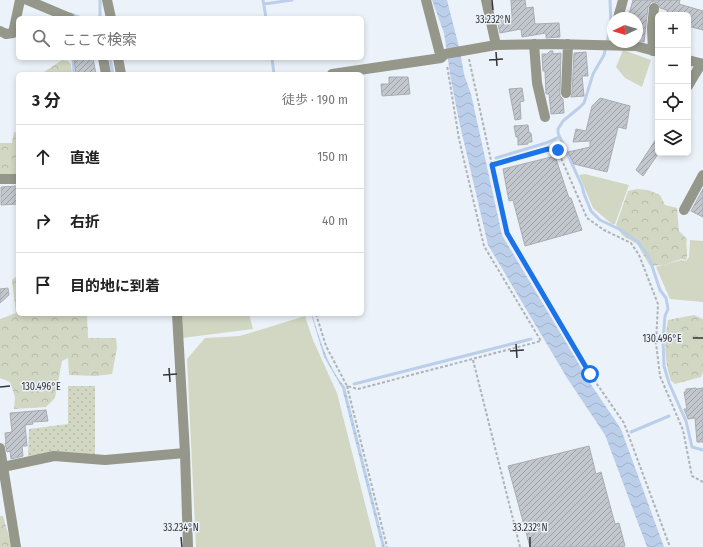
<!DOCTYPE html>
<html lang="ja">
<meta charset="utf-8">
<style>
body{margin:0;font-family:"Fira Sans Condensed","Noto Sans JP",sans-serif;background:#f6f6f6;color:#222}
.controls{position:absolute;right:12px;top:12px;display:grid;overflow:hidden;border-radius:6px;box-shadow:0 2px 6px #0003}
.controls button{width:36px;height:36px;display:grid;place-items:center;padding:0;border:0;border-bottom:1px solid #e0e0e0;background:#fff;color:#222;font:20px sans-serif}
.compass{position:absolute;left:607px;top:12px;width:36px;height:36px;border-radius:50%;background:#fff;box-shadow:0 2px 6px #0003;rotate:266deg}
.stop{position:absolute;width:12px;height:12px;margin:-9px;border:3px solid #1a73e8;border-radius:50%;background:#fff}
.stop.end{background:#1a73e8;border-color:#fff;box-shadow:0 1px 4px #0008}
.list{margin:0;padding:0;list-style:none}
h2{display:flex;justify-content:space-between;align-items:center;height:52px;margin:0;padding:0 16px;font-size:17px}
h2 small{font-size:13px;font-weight:400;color:#767676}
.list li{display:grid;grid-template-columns:26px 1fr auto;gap:12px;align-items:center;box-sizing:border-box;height:64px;padding:0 16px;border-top:1px solid #e0e0e0}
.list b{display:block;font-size:15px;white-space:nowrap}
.list em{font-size:13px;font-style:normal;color:#767676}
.icon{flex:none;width:22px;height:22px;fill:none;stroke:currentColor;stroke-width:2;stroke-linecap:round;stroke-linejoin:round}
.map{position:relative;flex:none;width:703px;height:547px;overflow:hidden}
.search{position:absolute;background:#fff;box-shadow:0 2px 6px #0003;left:16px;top:16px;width:348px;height:44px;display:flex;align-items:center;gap:10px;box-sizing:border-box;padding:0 14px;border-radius:6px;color:#767676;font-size:15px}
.panel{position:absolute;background:#fff;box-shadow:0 2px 6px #0003;left:16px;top:72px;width:348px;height:244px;border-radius:6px}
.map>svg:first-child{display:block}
.green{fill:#d2d7c3}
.forest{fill:url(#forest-crowns)}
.garden{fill:url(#garden-dots)}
.water{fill:url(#water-waves)}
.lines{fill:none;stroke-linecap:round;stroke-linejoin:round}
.stream{stroke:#bccfea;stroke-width:3}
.building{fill:url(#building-hatch);stroke:#a8adb4}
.path{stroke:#afb3b9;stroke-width:2;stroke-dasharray:3 2;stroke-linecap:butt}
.minor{stroke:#94978a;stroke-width:10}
.route{stroke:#1a73e8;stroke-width:5}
.ticks{fill:none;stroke:#333538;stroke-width:1.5}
.ticks-label{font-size:10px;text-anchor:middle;fill:#333538;stroke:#ecf2f9;stroke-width:3;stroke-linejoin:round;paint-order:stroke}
</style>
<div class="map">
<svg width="703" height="547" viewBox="0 0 703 547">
<defs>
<pattern id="forest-crowns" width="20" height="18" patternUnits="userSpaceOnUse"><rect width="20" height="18" fill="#d2d7c3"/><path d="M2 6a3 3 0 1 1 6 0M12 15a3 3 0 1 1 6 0" fill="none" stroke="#b5b9a8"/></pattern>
<pattern id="garden-dots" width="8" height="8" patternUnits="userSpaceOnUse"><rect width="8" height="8" fill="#d2d7c3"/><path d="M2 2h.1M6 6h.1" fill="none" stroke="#b5b9a8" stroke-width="1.8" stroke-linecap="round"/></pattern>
<pattern id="water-waves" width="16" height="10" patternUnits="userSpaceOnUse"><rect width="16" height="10" fill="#bccfea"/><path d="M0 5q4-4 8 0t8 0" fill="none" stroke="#a2b2c9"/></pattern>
<pattern id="building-hatch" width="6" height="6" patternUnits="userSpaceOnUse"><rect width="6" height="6" fill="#c2c7ce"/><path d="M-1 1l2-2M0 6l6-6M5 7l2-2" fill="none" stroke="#9ea2a8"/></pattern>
</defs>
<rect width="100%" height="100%" fill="#ecf2f9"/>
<path class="green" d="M623 50 651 60 642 87 625 78 616 67Z
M585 174 629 185 615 224H612L593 208 579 175Z
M690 240 703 241V302L670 299 656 267 681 260 686 261 689 257Z
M181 314H249L253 329 182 338Z
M305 316 313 340 337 393 376 547H196L187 359 205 338 240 336Z"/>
<path class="forest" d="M62 60 68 61 71 64 72 74H46L44 72Z
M14 132 18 133V176L0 177V143H12Z
M637 189 648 190 660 195 665 205 677 208 679 231 687 239C685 247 689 253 686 260L681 259 664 265 650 266 637 244 622 235 616 225 628 191Z
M18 275V314H87L88 338H116L117 348 112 374 95 376 69 375 68 358 62 361 55 398 46 407 14 409 15 397 10 382 0 378V319L16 313 12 280Z
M694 315 703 319V372L701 377 675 384 671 381C664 359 664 343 668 320Z
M0 516H3L12 547H0Z"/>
<path class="garden" d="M68 386H95V456L54 452 28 456 29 429 68 424Z"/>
<path class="water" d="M432 0H447L460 51 464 74 471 94 502 235 592 386 621 429 664 547H647L605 435 567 378 488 245 459 121 451 80 444 33Z
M311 314H312C320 339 327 366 345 387L385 547H382L342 388 324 357Z"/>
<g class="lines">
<path class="stream" d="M100 0V18
M263 0 266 18
M610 0 611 24 604 55 593 74 584 103 580 107 563 121 558 129V133L582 186 584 194 591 211 600 220 619 229 638 242 649 257 660 290 666 298 668 309 665 316 663 341 664 366 669 383 686 421 692 447 703 450
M264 4 292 0
M71 14 81 18
M73 58 74 74
M110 58 113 74
M272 58 274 74
M496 158 546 143 559 137
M354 384 531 339
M631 432 669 416"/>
</g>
<path class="building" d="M511 0H525L526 8 533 7 535 24 559 23 560 37 546 38V33L522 37 521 29 500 33 497 20 512 17Z
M633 0H680L679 4 703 11V30L688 26V15L667 12V10L660 8 658 3 654 2H651L648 7 644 42 637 40V18H628Z
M550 51H553V54L561 53 560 93V96L563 99 564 113 551 114 549 94H546L545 71H543L542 54H547Z
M586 52 588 76H582L584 96 571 97 572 93 574 53Z
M74 58H93L96 74H76Z
M389 77H408L410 94 382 96 381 84H389Z
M522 88 524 101 520 102 521 119 515 120 509 89Z
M600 98 630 106 626 129 618 127 607 172 574 164 568 152 590 147V141L573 142 576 129 586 131 592 106Z
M528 125 529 133H531L532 142H528V144L518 145V137H516L514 126Z
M658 136V154L643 176 636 170Z
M555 156 569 198H571L582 230 525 246 513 200 509 201 503 169Z
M18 186V204L1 205V187Z
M703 189V217L691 211Z
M8 288 9 295 0 303V289Z
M696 388V389L703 388V442H697L695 418 688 419 684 409H687L684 392H686V389Z
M46 410 48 421 32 422 33 424 25 425 27 446H22L23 456 11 459 10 451 7 452 5 443H6L5 433 12 432 10 413Z
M589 446 596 474 601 472 615 524 619 523 625 546 620 547H530L508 466Z"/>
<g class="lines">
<path class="path" d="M469 59 492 165 549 149 558 151 587 218 604 230 631 243 639 255 658 304 656 343 660 376 683 430 692 476 703 482
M492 165 507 233 590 374 624 423 670 547
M316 314 326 346 347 386 358 389 541 341 484 246 459 139 447 65
M473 360 520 547
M347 386 387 547"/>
<path class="minor" d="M27 0 70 18
M107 0 111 18
M426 0 441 58
M486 0 496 45
M618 18 623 0
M0 31 6 34 13 33 20 0
M534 44 537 83 545 117
M653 51 652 28 654 8
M103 58 106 74
M118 58 121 74
M688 60 703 64
M332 74 441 58 445 54 496 45 552 44 636 46 658 52
M688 86 701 64
M566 93 568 44
M0 179H18
M684 210 703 175
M177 314 185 453 188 547
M0 448 16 547
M3 467 54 456 105 460 185 453"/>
</g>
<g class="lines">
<path class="route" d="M558 150 548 149 492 165 507 233 590 374"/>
</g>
<path class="ticks" d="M492 0 493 10M496 52 497 66M489 60 503 59M693 338H703M516 344 517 358M510 351 524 350M169 368 170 382M163 375 177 374M0 387 10 386M181 537 182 547M530 537V547"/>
<g class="ticks-label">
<text x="493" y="23">33.232°N</text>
<text x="662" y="342">130.496°E</text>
<text x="41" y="390">130.496°E</text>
<text x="181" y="531">33.234°N</text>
<text x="530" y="531">33.232°N</text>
</g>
</svg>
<div class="controls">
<button>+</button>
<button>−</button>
<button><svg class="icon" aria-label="locate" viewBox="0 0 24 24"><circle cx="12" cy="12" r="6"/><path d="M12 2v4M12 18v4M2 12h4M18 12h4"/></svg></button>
<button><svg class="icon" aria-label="layers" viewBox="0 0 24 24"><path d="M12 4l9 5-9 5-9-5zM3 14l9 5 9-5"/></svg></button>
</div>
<svg class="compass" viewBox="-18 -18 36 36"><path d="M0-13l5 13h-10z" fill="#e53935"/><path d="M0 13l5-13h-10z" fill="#767676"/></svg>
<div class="stop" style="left:590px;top:374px"></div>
<div class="stop end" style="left:558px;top:150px"></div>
<div class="search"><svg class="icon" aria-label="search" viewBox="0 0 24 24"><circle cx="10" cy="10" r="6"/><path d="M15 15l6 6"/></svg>ここで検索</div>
<section class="panel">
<h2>3 分<small>徒歩 · 190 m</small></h2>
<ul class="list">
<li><svg class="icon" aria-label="ahead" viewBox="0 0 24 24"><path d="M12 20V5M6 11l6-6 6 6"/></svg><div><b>直進</b></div><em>150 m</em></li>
<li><svg class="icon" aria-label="right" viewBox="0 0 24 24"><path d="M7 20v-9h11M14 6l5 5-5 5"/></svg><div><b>右折</b></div><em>40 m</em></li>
<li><svg class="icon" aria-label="arrive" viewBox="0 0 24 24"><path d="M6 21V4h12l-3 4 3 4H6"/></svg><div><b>目的地に到着</b></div></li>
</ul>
</section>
</div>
